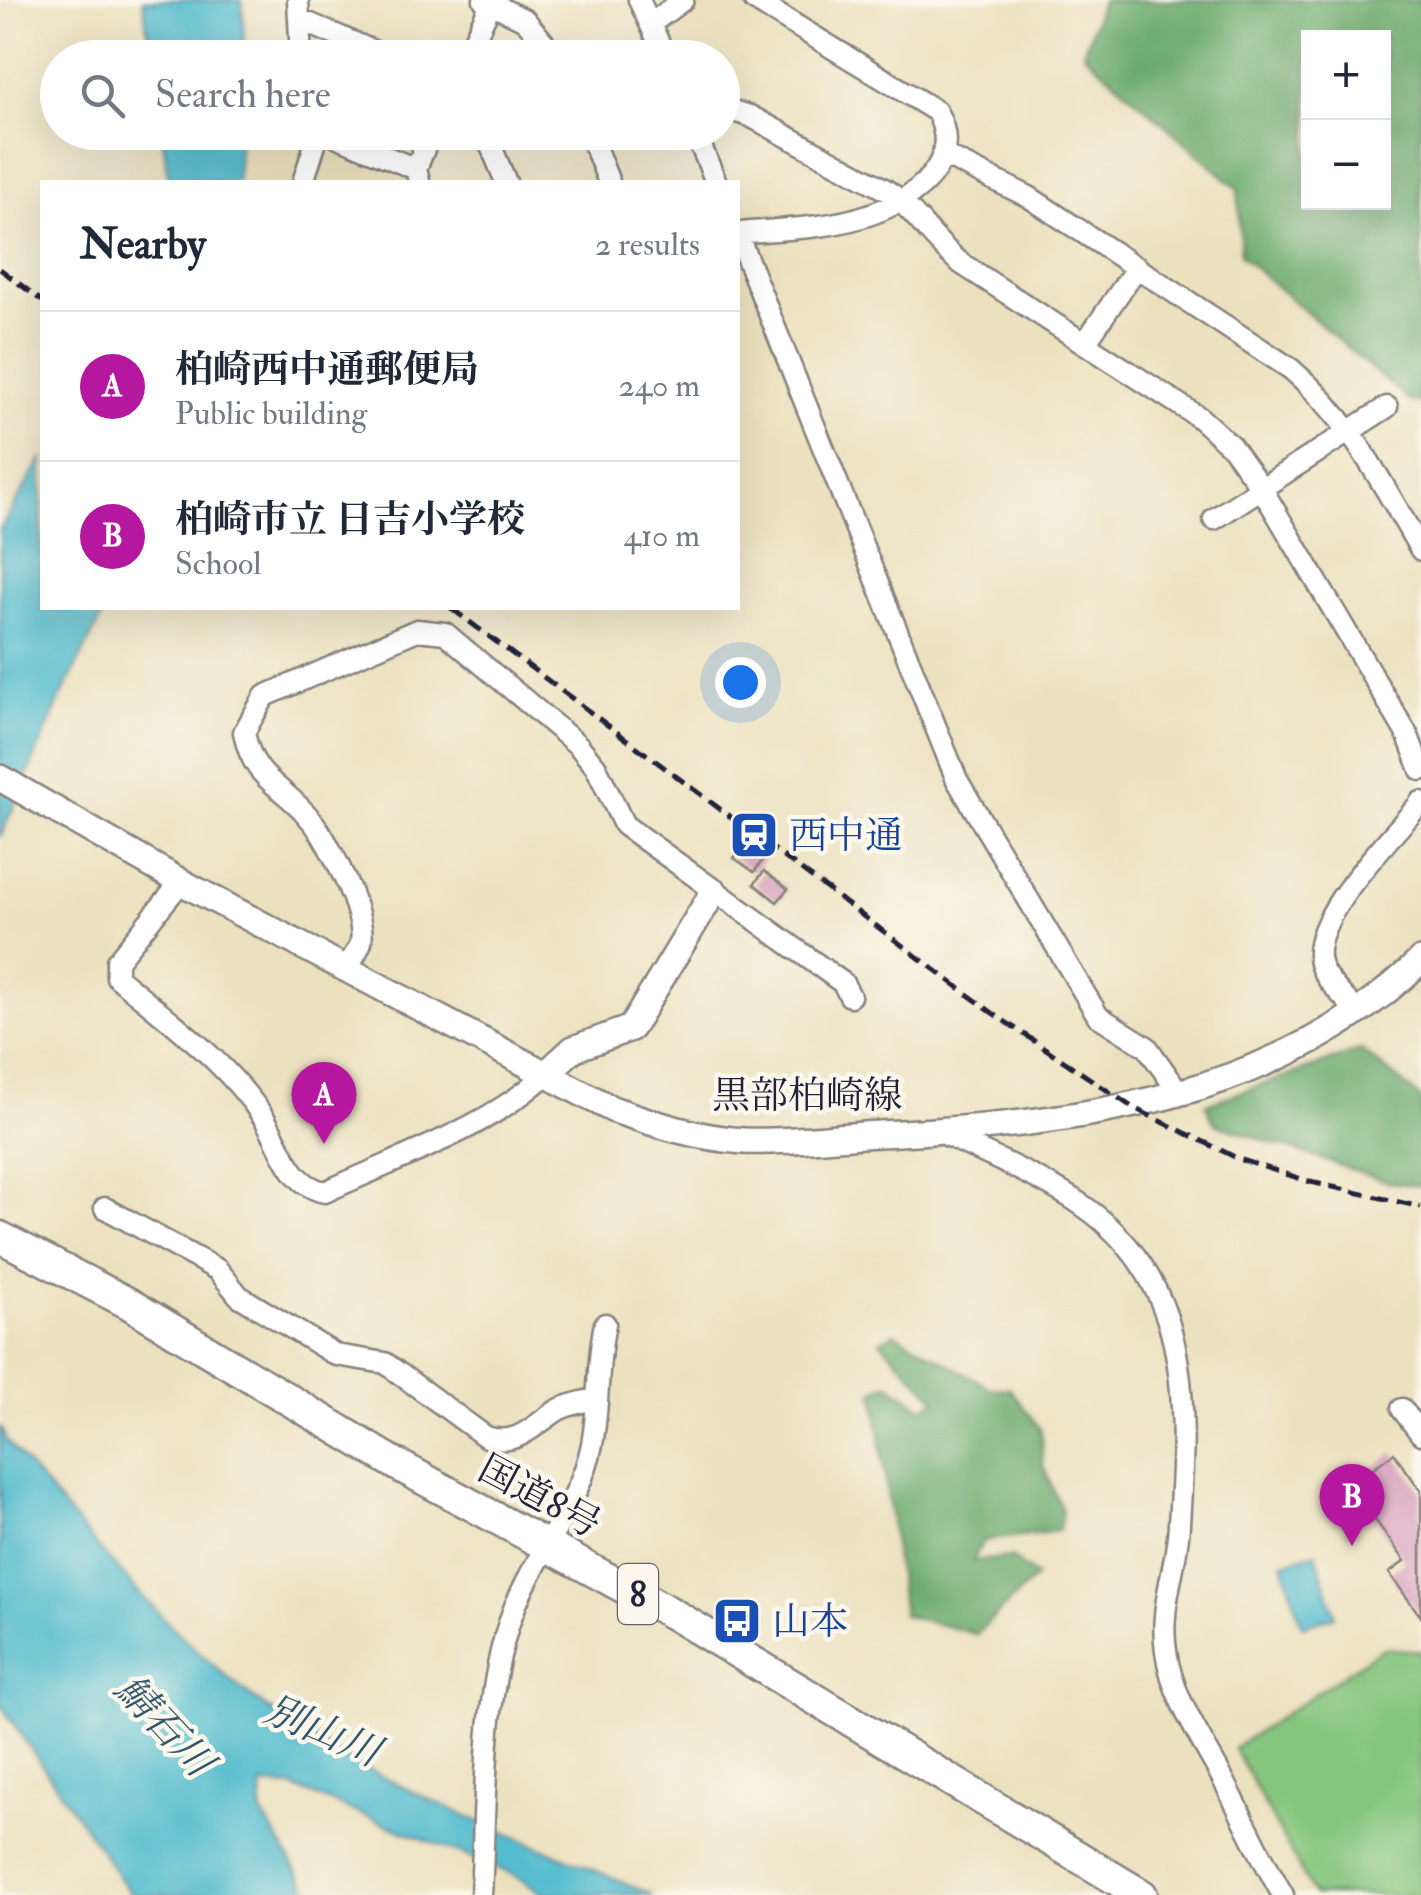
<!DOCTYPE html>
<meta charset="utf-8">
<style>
body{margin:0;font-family:"IM FELL Double Pica","Noto Serif JP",serif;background:#f2f2f3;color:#1f2937}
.controls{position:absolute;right:30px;top:30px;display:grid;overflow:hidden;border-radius:0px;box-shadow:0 10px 40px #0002}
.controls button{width:90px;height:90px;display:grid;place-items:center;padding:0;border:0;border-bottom:2px solid #e0e1e3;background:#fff;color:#1f2937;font:50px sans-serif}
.you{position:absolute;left:740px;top:682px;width:35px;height:35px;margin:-25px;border:8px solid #fff;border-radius:50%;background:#1a73e8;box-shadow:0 0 0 15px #1a73e833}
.badge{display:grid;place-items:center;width:65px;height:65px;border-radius:50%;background:#b5179e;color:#fff;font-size:32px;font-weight:700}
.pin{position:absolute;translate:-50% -82px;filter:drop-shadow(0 2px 5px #0008)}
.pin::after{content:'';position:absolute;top:52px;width:35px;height:30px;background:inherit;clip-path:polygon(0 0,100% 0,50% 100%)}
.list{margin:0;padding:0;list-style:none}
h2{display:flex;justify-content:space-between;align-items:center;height:130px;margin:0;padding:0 40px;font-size:42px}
h2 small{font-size:32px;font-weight:400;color:#747a83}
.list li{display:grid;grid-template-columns:65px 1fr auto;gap:30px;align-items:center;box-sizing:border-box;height:150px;padding:0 40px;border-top:2px solid #e0e1e3}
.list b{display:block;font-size:38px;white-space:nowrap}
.list p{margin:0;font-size:32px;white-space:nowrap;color:#747a83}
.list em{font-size:32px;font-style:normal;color:#747a83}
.icon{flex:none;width:55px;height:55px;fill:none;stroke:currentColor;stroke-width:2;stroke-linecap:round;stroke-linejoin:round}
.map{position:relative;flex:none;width:1421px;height:1895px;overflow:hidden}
.search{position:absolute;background:#fff;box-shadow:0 10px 40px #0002;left:40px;top:40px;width:700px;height:110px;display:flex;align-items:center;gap:25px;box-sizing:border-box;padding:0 35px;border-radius:55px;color:#747a83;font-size:38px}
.panel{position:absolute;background:#fff;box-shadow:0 10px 40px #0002;left:40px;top:180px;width:700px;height:430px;border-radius:0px}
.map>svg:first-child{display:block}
.green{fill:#85c67e;stroke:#54745c;stroke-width:2.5}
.forest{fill:#6cab6d;stroke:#476654;stroke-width:2.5;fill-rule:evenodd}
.water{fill:#52bcce;stroke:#3a6f84;stroke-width:2.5}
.building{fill:#d396b7}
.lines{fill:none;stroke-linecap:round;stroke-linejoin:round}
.minor-casing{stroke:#87827d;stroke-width:25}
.major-casing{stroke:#87827d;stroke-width:30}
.highway-casing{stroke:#87827d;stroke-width:35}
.minor{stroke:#fff;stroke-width:20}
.major{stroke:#fff;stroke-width:25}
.highway{stroke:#fff;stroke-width:30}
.rail{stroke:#22223b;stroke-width:5;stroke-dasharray:15 8;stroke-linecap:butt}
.labels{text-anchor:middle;stroke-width:9;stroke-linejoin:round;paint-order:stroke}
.shield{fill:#fbf7ec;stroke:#636270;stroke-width:2.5}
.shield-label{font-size:35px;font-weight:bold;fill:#22223b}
.transit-label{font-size:38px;fill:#164399;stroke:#fbf7ec;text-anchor:start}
.street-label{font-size:38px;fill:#22223b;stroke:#fbf7ec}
.water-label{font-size:40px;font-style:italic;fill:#33586e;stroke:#fbf7ec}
</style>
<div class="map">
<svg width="1421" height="1895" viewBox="0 0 1421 1895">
<rect width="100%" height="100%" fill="#fbf7ec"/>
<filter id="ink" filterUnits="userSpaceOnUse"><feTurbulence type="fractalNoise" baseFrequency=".01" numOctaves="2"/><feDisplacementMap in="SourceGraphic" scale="20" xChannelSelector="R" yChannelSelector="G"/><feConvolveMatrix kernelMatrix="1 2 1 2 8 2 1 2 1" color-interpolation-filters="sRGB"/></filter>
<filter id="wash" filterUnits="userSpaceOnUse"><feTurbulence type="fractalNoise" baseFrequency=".0048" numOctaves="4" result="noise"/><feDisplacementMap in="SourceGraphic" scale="40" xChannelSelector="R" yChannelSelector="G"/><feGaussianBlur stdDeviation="2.25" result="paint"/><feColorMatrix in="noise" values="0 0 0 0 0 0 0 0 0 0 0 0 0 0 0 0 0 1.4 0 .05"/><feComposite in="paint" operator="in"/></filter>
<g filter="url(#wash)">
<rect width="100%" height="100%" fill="#ece1bf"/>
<path class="green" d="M1383 1648 1421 1651V1895H1314L1234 1748Z"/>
<path class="forest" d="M1102 0H1421V402L1409 401 1241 256 1238 189 1083 53ZM1308 38H1384V202H1308Z
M1361 1050 1421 1098V1186L1388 1182 1214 1123 1206 1104Z
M895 1333 991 1388 1010 1389 1041 1430 1043 1465 1062 1511 1059 1531 983 1541 973 1561 1011 1557 1036 1577 976 1634 903 1615 874 1390 889 1384 923 1408 936 1399 880 1341Z"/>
<path class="water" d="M143 0H242L245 57H151Z
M162 133H240L237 182H169Z
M42 459V608H106L61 697 0 838V529Z
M0 1426 6 1440C84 1530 157 1624 252 1697 363 1783 524 1838 653 1895H545L510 1873 292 1787 262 1785 261 1812 312 1895H131L0 1704Z
M1316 1553 1335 1616 1302 1626 1283 1563Z"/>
<g id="blocks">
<path class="building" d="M749 838 768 853 754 872 734 858Z
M764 871 788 889 777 902 754 884Z
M1394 1453 1421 1491V1617L1389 1573 1405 1561 1350 1485Z"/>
</g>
</g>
<g filter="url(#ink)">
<use href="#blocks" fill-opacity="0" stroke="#87827d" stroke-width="2.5"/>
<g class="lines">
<g class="minor-casing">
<path id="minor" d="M298 0 301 58
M484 0 525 20 557 58
M639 0 666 58
M299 19 389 58
M653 22 683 0
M465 58 493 0
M722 108 750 116 886 190C915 209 933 242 962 264L1200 418 1231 446 1262 489 1408 736 1421 770
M326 132 416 169
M485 132 506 182
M589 132 609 182
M695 132 716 182
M946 156 1029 197 1291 369C1352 421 1381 482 1421 550
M419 181 416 169 431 132
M303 182 319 132
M738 233C780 229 828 229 868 215 914 200 966 162 936 111L754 0
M738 236 957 780 1098 1016 1147 1047 1178 1091
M1085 343 1137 267
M1214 519 1387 407
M181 882 117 961V977C169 1021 225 1060 264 1118 282 1146 289 1185 325 1192 395 1159 494 1126 548 1072
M346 969C351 961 358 951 361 942 367 916 329 841 312 821 284 785 253 782 244 732L265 696 417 630 445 633 578 745 596 767 624 825 843 983 850 996
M1358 1013C1347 999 1324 980 1320 963 1308 918 1393 837 1421 802
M938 1131C983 1153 1030 1172 1073 1199 1193 1276 1187 1399 1179 1524 1177 1569 1159 1605 1166 1651 1172 1698 1202 1739 1224 1781 1244 1819 1261 1858 1283 1895
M105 1208 218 1270 239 1296 336 1355 385 1363 486 1437C518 1447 532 1426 558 1410 569 1404 584 1402 597 1398
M1402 1409 1421 1434
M481 1895C486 1806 482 1691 514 1609 536 1552 580 1505 592 1444 600 1404 596 1364 605 1324"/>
</g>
<g class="major-casing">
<path id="major" d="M0 778 181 882 612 1109C655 1124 697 1138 744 1141 788 1143 835 1136 880 1134 1069 1125 1280 1099 1421 960
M548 1072 573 1049 631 1028 714 891"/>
</g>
<g class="highway-casing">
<path id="highway" d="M0 1237 128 1303 396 1464 673 1614 1142 1895"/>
</g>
<use href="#minor" class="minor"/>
<use href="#major" class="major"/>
<use href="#highway" class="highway"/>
<path class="rail" d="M0 269 42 301
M451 608 994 1014 1132 1107 1239 1159 1311 1182 1421 1207"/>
</g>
</g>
<defs>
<g id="station-square" transform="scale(2.5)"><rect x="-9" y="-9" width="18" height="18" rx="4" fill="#1a4fb4" stroke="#fbf7ec"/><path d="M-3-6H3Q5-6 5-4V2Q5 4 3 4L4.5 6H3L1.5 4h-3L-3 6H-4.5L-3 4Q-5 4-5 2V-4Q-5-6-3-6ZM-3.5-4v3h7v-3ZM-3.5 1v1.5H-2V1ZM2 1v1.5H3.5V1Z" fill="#fff"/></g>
<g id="bus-square" transform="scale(2.5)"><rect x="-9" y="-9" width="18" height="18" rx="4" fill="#1a4fb4" stroke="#fbf7ec"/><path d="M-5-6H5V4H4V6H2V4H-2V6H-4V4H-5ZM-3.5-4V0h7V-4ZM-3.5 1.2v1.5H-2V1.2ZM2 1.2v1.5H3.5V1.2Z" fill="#fff"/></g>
</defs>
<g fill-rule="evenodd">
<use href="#station-square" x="754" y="835"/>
<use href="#bus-square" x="737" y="1621"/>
</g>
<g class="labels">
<rect class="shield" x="618" y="1564" width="40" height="60" rx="8"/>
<g class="shield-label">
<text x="638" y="1606">8</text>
</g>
<g class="transit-label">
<text x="789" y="848">西中通</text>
<text x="772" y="1634">山本</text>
</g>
<g class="street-label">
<text x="807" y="1108">黒部柏崎線</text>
<text transform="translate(540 1496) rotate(28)" y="13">国道8号</text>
</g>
<g class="water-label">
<text transform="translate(165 1725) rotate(47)" y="14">鯖石川</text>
<text transform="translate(323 1730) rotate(23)" y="14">別山川</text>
</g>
</g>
</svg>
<div class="controls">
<button>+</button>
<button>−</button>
</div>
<div class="you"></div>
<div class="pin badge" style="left:324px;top:1144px">A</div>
<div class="pin badge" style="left:1352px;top:1546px">B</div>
<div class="search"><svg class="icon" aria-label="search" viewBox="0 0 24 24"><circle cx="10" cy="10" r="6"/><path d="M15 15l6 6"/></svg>Search here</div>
<section class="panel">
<h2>Nearby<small>2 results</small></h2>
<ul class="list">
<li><span class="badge">A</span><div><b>柏崎西中通郵便局</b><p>Public building</p></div><em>240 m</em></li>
<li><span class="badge">B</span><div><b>柏崎市立 日吉小学校</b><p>School</p></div><em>410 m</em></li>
</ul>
</section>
</div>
